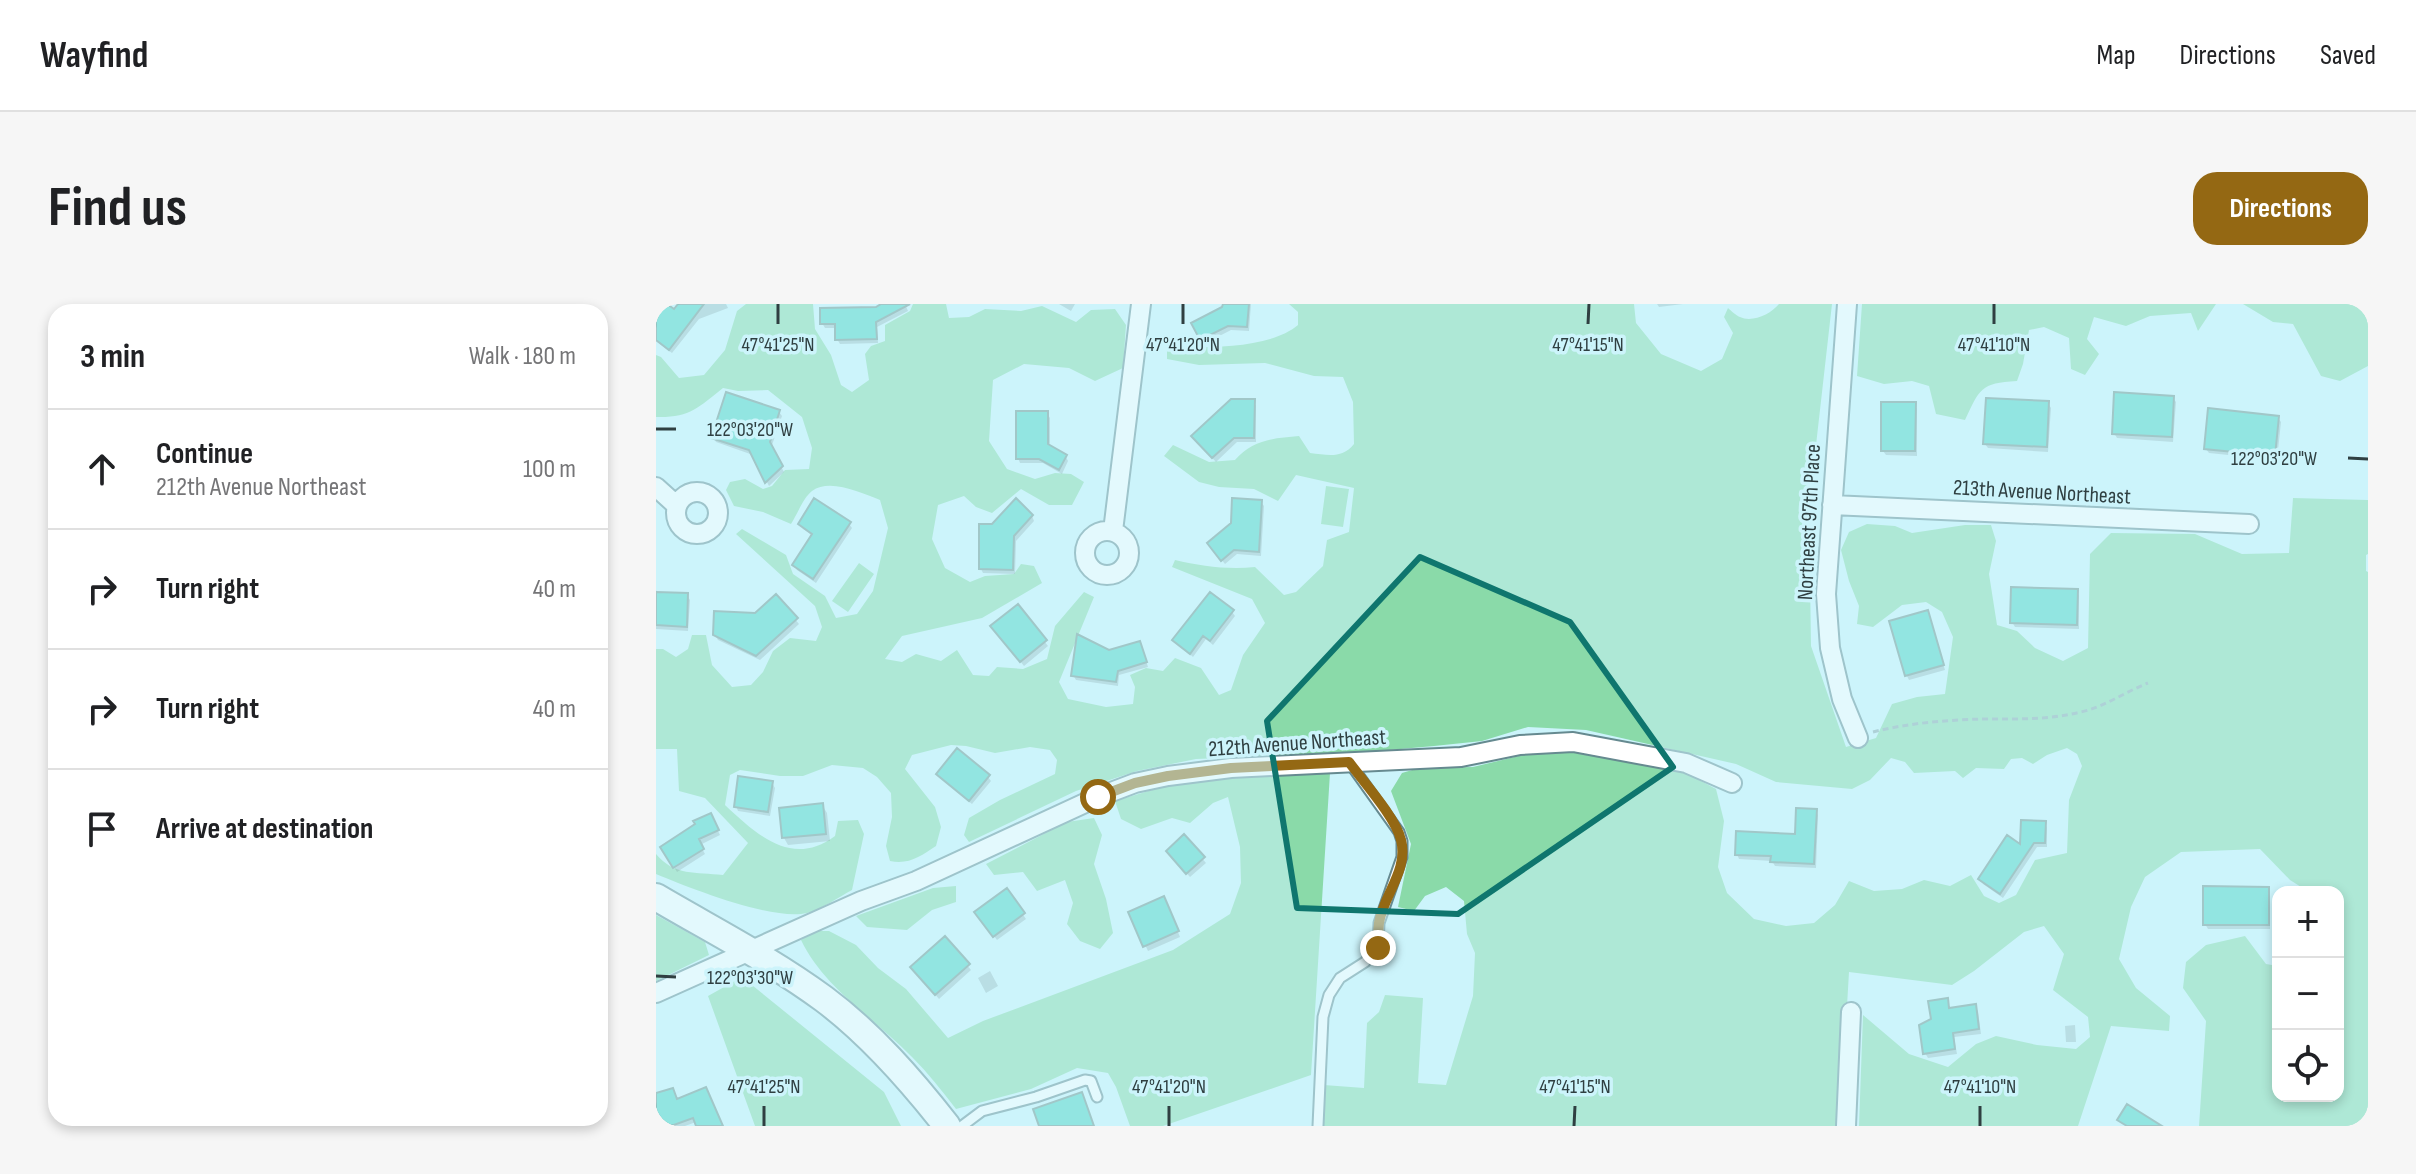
<!DOCTYPE html>
<meta charset="utf-8">
<style>
body{margin:0;font-family:"Sofia Sans Condensed",sans-serif;background:#f6f6f6;color:#202124}
.controls{position:absolute;right:24px;bottom:24px;display:grid;overflow:hidden;border-radius:16px;box-shadow:0 4px 12px #0003}
.controls button{width:72px;height:72px;display:grid;place-items:center;padding:0;border:0;border-bottom:2px solid #e0e0e0;background:#fff;color:#202124;font:40px sans-serif}
.stop{position:absolute;width:24px;height:24px;margin:-18px;border:6px solid #946813;border-radius:50%;background:#fff}
.stop.end{background:#946813;border-color:#fff;box-shadow:0 2px 8px #0008}
.list{margin:0;padding:0;list-style:none}
h2{display:flex;justify-content:space-between;align-items:center;height:104px;margin:0;padding:0 32px;font-size:34px}
h2 small{font-size:26px;font-weight:400;color:#757577}
.list li{display:grid;grid-template-columns:52px 1fr auto;gap:24px;align-items:center;box-sizing:border-box;height:120px;padding:0 32px;border-top:2px solid #e0e0e0}
.list b{display:block;font-size:30px;white-space:nowrap}
.list p{margin:0;font-size:26px;white-space:nowrap;color:#757577}
.list em{font-size:26px;font-style:normal;color:#757577}
.icon{flex:none;width:44px;height:44px;fill:none;stroke:currentColor;stroke-width:2;stroke-linecap:round;stroke-linejoin:round}
.map{position:relative;flex:none;width:1712px;height:822px;overflow:hidden;border-radius:24px}
header{display:flex;align-items:center;gap:48px;box-sizing:border-box;height:112px;padding:0 40px;background:#fff;border-bottom:2px solid #e0e0e0}
header strong{font-size:38px}
nav{display:flex;gap:44px;margin-inline-start:auto;font-size:28px}
.intro{display:flex;align-items:center;justify-content:space-between;box-sizing:border-box;height:192px;padding:0 48px}
h1{margin:0;font-size:56px}
.button{padding:20px 36px;border-radius:24px;background:#946813;color:#fff;font-size:28px;font-weight:700}
main{display:flex;gap:48px;padding:0 48px}
aside{flex:1;background:#fff;border-radius:24px;box-shadow:0 4px 12px #0003}
.map>svg:first-child{display:block}
.green{fill:#8adaa9}
.shadow{fill:#0003}
.building{fill:#4cd3c1;stroke:#6d918b;stroke-width:2}
.lines{fill:none;stroke-linecap:round;stroke-linejoin:round}
.lane-casing{stroke:#668a90;stroke-width:13}
.street-casing{stroke:#668a90;stroke-width:22}
.secondary-casing{stroke:#668a90;stroke-width:30}
.path{stroke:#89a7ac;stroke-width:3;stroke-dasharray:6 4;stroke-linecap:butt}
.lane{stroke:#fff;stroke-width:9}
.street{stroke:#fff;stroke-width:18}
.secondary{stroke:#fff;stroke-width:26}
.route{stroke:#946813;stroke-width:10}
.marked{fill:none;stroke:#0f766e;stroke-width:6;stroke-linejoin:round}
.ticks{fill:none;stroke:#2f3f41;stroke-width:3}
.labels{text-anchor:middle;stroke-width:7;stroke-linejoin:round;paint-order:stroke}
.street-label{font-size:22px;fill:#2f3f41;stroke:#ccf4fb}
.ticks-label{font-size:20px;text-anchor:middle;fill:#2f3f41;stroke:#ccf4fb;stroke-width:7;stroke-linejoin:round;paint-order:stroke}
</style>
<header>
<strong>Wayfind</strong>
<nav><a>Map</a><a>Directions</a><a>Saved</a></nav>
</header>
<div class="intro"><h1>Find us</h1><a class="button">Directions</a></div>
<main>
<aside>
<h2>3 min<small>Walk · 180 m</small></h2>
<ul class="list">
<li><svg class="icon" aria-label="ahead" viewBox="0 0 24 24"><path d="M12 20V5M6 11l6-6 6 6"/></svg><div><b>Continue</b><p>212th Avenue Northeast</p></div><em>100 m</em></li>
<li><svg class="icon" aria-label="right" viewBox="0 0 24 24"><path d="M7 20v-9h11M14 6l5 5-5 5"/></svg><div><b>Turn right</b></div><em>40 m</em></li>
<li><svg class="icon" aria-label="right" viewBox="0 0 24 24"><path d="M7 20v-9h11M14 6l5 5-5 5"/></svg><div><b>Turn right</b></div><em>40 m</em></li>
<li><svg class="icon" aria-label="arrive" viewBox="0 0 24 24"><path d="M6 21V4h12l-3 4 3 4H6"/></svg><div><b>Arrive at destination</b></div></li>
</ul>
</aside>
<div class="map">
<svg width="1712" height="822" viewBox="0 0 1712 822">
<rect width="100%" height="100%" fill="#ccf4fb"/>
<path class="green" d="M90 0H157L159 25 175 51 185 81 196 88 213 76 209 50 215 42 229 37V21L254 7 257 0H290L293 14 313 13 329 5 365 7 386 2 420 18 435 6 459 5 470 21 467 64 439 77 413 64 368 60 337 76 333 137 351 165 379 175 399 169 415 170 428 178 416 201H393L365 185 336 209 320 203 308 192 282 201 276 235 289 264 314 278 329 272 358 270 365 260 378 262 386 279 326 314 246 332 229 355 246 358 260 350 285 357 301 346 317 371 333 372 341 363 367 365 391 355 399 322 428 288 438 293 403 378 412 395 450 403 477 400 479 383 474 371 490 364 507 367 519 354 545 364 563 391 575 386 587 351 609 319 596 295 516 263 519 256C545 262 572 266 599 263L628 291 640 288 667 262 671 236 693 228 698 184 640 171 622 197 598 185 563 183 543 178 508 152 517 141 553 158 579 156C596 136 618 134 643 132L654 149C672 151 686 155 698 140L697 98 687 73 658 72 609 59 543 61 511 55V43C549 43 612 46 642 21V8L633 0H978L980 19 1005 50 1045 67 1066 55 1077 29 1068 13 1072 4C1074 6 1081 12 1084 13 1096 19 1115 10 1123 0H1176L1153 203 1155 342 1190 443 1220 434 1236 400 1261 393 1289 390 1297 333 1286 308 1270 298 1246 301 1217 323 1201 320 1203 302 1193 277 1185 246 1193 228 1211 220 1239 222 1256 229 1309 221H1335L1340 237 1333 270 1341 321 1361 327 1379 344 1407 357 1432 344 1434 250 1455 229 1539 230 1586 250 1633 249 1637 194 1712 196V250L1710 251V267L1712 268V822H1543L1550 717 1527 684 1530 658 1550 641 1589 632 1610 660 1622 662V792H1682V588H1653L1634 576 1604 545 1525 548 1489 573 1475 603 1463 655 1480 684 1514 712 1513 727 1455 722 1422 822H1203L1207 711 1253 750 1292 763 1320 740 1340 732 1381 741 1420 745 1434 733 1432 713 1397 686 1408 650 1388 622 1368 628 1318 667 1296 681 1193 668 1184 822H666L668 781 708 784 711 719 723 708 729 691 767 694 762 779 790 781 817 692 819 649 811 630 808 597 790 583 769 592 758 607 742 603 755 540 735 487 746 469 763 464 817 463 867 451 914 446 1030 469 1060 485 1068 517 1062 563 1071 589 1098 615 1130 622 1158 619 1179 601 1193 577 1218 587 1246 585 1268 576 1294 582 1315 571 1328 592 1343 599 1360 591 1379 556 1411 549 1413 496 1426 462 1421 450 1411 444 1391 451 1377 460 1366 454 1355 455 1348 465 1320 464 1307 474 1299 467 1258 469 1249 458 1235 454 1214 476 1196 485 1120 478 1080 460 992 440 930 426 872 423 826 437 778 442 711 448 540 455 481 467 420 487 313 538 308 531 313 514 344 496 399 470 401 456 394 446 374 443 339 449 310 442 295 441 256 451 249 465 279 503 285 523 280 542C265 552 253 561 234 557L230 542 236 513 235 489 221 473 207 464 176 461 147 472H124L84 466 74 471 69 501C101 531 136 564 179 532L182 517 202 516 208 530 196 586C183 593 166 605 151 609 116 617 34 584 0 570V550C18 572 40 568 67 571L92 539 49 494 23 487 21 445H0V345H7L20 353 32 345 36 331H50L56 361 76 383 95 381 107 368 117 347 134 334 160 337 166 323 159 302 80 230 86 225 130 251 137 270 169 292 180 314 201 310 217 287 232 224 224 196C205 189 174 174 156 187 147 194 141 211 135 220L107 208 78 202 70 186 74 178 89 175 107 185 116 182 129 166 153 165 156 144 146 113 112 86 82 87 67 84C42 104 33 114 0 113V51L5 53 23 74 48 71 69 46 81 7Z
M1206 0H1560L1542 27 1535 9 1494 12 1470 22 1438 13 1431 35 1443 50 1429 71 1415 65 1413 34 1388 23 1373 26 1367 60 1361 77C1324 79 1324 85 1309 116L1280 110 1273 82 1256 77 1228 80 1201 72Z
M1587 0H1712V62L1684 77 1665 72 1637 20 1617 18Z
M670 182 693 185 687 223 665 220Z
M203 259 218 270 192 308 176 297Z
M674 469 655 771 507 822H474L460 783 452 769 421 764 375 785 300 805C286 787 272 769 256 753 219 715 168 684 145 636L161 627H173L200 641 222 664 250 685 292 734 327 717 517 646 574 610 585 579 584 543 572 493 557 499 534 519 516 514 485 525 465 515 459 497 506 483 568 475Z
M438 514 446 531 438 560 450 595 457 629 444 645 424 637 411 620 417 599 409 576 381 587 367 568 338 571 330 560 411 518Z
M300 582V598L276 606 251 626 211 623 200 612 277 584Z
M0 611 49 638 53 651 0 677Z
M86 673 228 788 245 822H99L52 692Z"/>
<path class="shadow" d="M25 0H70L72 4 43 15 16 49 0 37V13L18 8Z
M230 0H249L252 7 221 23 222 39 184 40 181 35V24H169L166 19 220 5Z
M403 0H419L415 7Z
M569 0H595L593 27 575 26 548 40 538 20 568 4Z
M1001 0H1027L1003 3Z
M1517 94 1520 98 1517 138 1461 134 1458 129Z
M597 97 600 102V138H581L560 158 540 137Z
M1392 99 1395 104 1392 148 1332 144 1329 140Z
M1258 100 1261 105V152L1230 151 1227 147Z
M123 108 126 112 115 144 128 168 113 182 97 151 60 138 58 134Z
M391 109 394 114V143L410 153 412 157 406 170 387 159H364L362 154Z
M1622 114 1625 118 1621 156 1553 149 1550 145Z
M605 198 608 202 605 252 581 250 569 260 556 244Z
M376 212 378 217 360 237 359 270 327 269 325 265 337 222Z
M144 220H193L196 224 160 279 141 266 138 261 157 232 147 225Z
M0 286 2 290 31 291 34 296 32 327 0 325Z
M1421 287 1423 292V325L1359 323 1356 318Z
M120 292 143 320 104 356 62 336 59 331 99 311Z
M362 303 392 342 368 362 340 327Z
M576 308 579 312 557 341 550 335 537 353 519 336Z
M1271 308 1289 366 1253 376 1251 372Z
M486 344 492 363 463 371 462 382 420 376 417 371 453 349Z
M332 473 335 477 316 500 285 474Z
M116 479 119 484 114 512 82 507 80 502Z
M166 501 171 509 174 537 132 541 128 534Z
M1160 507 1162 511 1160 564 1119 562 1116 557 1083 555 1081 550 1141 533Z
M54 511 64 531 44 541 49 550 21 568 6 543Z
M1389 519 1391 524V543H1381L1347 594 1327 580 1324 575 1366 543Z
M528 533 550 559 534 573 515 552Z
M1612 585 1614 589V625H1552L1549 620Z
M351 587 370 615 341 636 324 613Z
M510 599 524 633 492 647 474 609Z
M289 635 315 666 283 695 260 668Z
M334 667 342 682 330 689 322 674Z
M1291 697 1294 706 1319 702 1322 707 1325 730 1298 733 1301 750 1272 754 1269 749 1277 716Z
M1419 721 1420 738H1410L1409 722Z
M0 791 21 797 66 822H42L40 818 29 822H0Z"/>
<path class="building" d="M7 0H11L18 5 22 0H48L13 46 0 36V9Z
M225 0H254L220 18 221 35 179 36V20H164V4L220 3Z
M567 0H593L591 23 572 22 544 36 535 19 566 3Z
M70 88 124 106 114 138 127 162 109 179 93 146 55 134Z
M1458 88 1518 92 1516 133 1456 130Z
M1330 94 1393 97 1391 143 1327 140Z
M575 95H599L598 134H578L556 154 535 132Z
M1225 98H1260L1259 147H1225Z
M1552 104 1623 112 1619 152 1548 145Z
M360 107H392V140L411 151 403 166 383 155H360Z
M158 194 195 218 157 275 136 261 156 230 142 220Z
M360 194 377 211 358 232 357 266 323 265V220H336Z
M576 194 606 196 603 248 578 246 565 257 551 239 575 219Z
M1355 283 1422 285 1421 321 1354 319Z
M0 288 32 289 31 323 0 321Z
M554 288 578 306 554 337 547 332 534 350 516 336Z
M120 290 142 314 100 352 57 331 58 307 99 309Z
M362 300 391 336 364 358 334 322Z
M1272 306 1288 361 1249 372 1233 317Z
M421 330 453 346 484 337 491 358 462 367 460 378 415 372Z
M301 444 334 471 313 497 280 470Z
M82 472 117 477 112 508 78 503Z
M167 499 170 530 126 534 123 504Z
M1140 504 1161 505 1158 560 1114 558 1115 552 1079 551 1080 527 1139 530Z
M55 509 63 526 43 535 48 545 17 564 4 543 39 520 37 517Z
M1365 516 1390 517 1389 539H1378L1344 590 1322 575 1351 531 1364 540Z
M528 530 549 553 530 570 510 547Z
M1547 582 1613 583V621H1547Z
M351 584 369 609 337 633 318 608Z
M508 592 523 627 487 643 472 608Z
M289 632 314 660 279 691 254 663Z
M1292 694 1293 704 1320 700 1323 725 1297 729 1299 745 1267 750 1263 721 1275 715 1272 697Z
M50 783 67 822H40L37 814 15 822H0V789L17 784 21 795Z
M426 788 438 822H383L377 805Z
M1471 800 1506 822H1471L1461 816Z"/>
<g class="lines">
<g class="lane-casing">
<path id="lane" d="M306 822 326 807 380 793 429 776 435 777 441 793
M662 822 667 713 673 691 684 674 709 658 722 644 723 619 746 553V537L743 528 693 458"/>
</g>
<g class="street-casing">
<path id="street" d="M1191 0 1170 290 1174 344 1186 395 1202 434
M0 183 20 201
M20 209a21 21 0 1 1 42 0a21 21 0 1 1-42 0Z
M1176 201 1593 220
M429 249a22 22 0 1 1 44 0a22 22 0 1 1-44 0Z
M457 227 485 0
M0 689 205 597 260 577 442 493 479 479 512 472 575 464 805 453 864 441 917 438 1030 459 1076 479
M1190 822 1195 708"/>
</g>
<g class="secondary-casing">
<path id="secondary" d="M0 593C56 626 115 656 168 695 215 730 255 776 291 822"/>
</g>
<path class="path" d="M1217 428C1252 419 1291 416 1327 415 1360 415 1392 416 1425 408 1448 403 1469 388 1492 379"/>
<use href="#lane" class="lane"/>
<use href="#street" class="street"/>
<use href="#secondary" class="secondary"/>
</g>
<g class="lines">
<path class="route" d="M442 493 479 479 512 472 575 464 693 458C707 477 740 514 745 536 753 566 727 592 723 619 722 627 722 636 722 644"/>
</g>
<path d="M0 0H1712V822H0ZM764 253 914 318 1017 463 802 610 641 604 611 417Z" fill="#ccf4fb" fill-opacity=".55" fill-rule="evenodd"/>
<path class="marked" d="M764 253 914 318 1017 463 802 610 641 604 611 417Z"/>
<path class="ticks" d="M122 20V0M527 20V0M932 20 933 0M1338 20V0M0 125H20M1692 154 1712 155M0 672 20 673M108 822V802M513 822V802M918 822 919 802M1324 822V802"/>
<g class="labels">
<g class="street-label">
<text transform="translate(1386 187) rotate(3)" y="8">213th Avenue Northeast</text>
<text transform="translate(1152 218) rotate(-87)" y="8">Northeast 97th Place</text>
<text transform="translate(641 438) rotate(-4)" y="8">212th Avenue Northeast</text>
</g>
</g>
<g class="ticks-label">
<text x="122" y="47">47°41'25"N</text>
<text x="527" y="47">47°41'20"N</text>
<text x="932" y="47">47°41'15"N</text>
<text x="1338" y="47">47°41'10"N</text>
<text x="94" y="132">122°03'20"W</text>
<text x="1618" y="161">122°03'20"W</text>
<text x="94" y="680">122°03'30"W</text>
<text x="108" y="789">47°41'25"N</text>
<text x="513" y="789">47°41'20"N</text>
<text x="919" y="789">47°41'15"N</text>
<text x="1324" y="789">47°41'10"N</text>
</g>
</svg>
<div class="controls">
<button>+</button>
<button>−</button>
<button><svg class="icon" aria-label="locate" viewBox="0 0 24 24"><circle cx="12" cy="12" r="6"/><path d="M12 2v4M12 18v4M2 12h4M18 12h4"/></svg></button>
</div>
<div class="stop" style="left:442px;top:493px"></div>
<div class="stop end" style="left:722px;top:644px"></div>
</div>
</main>
